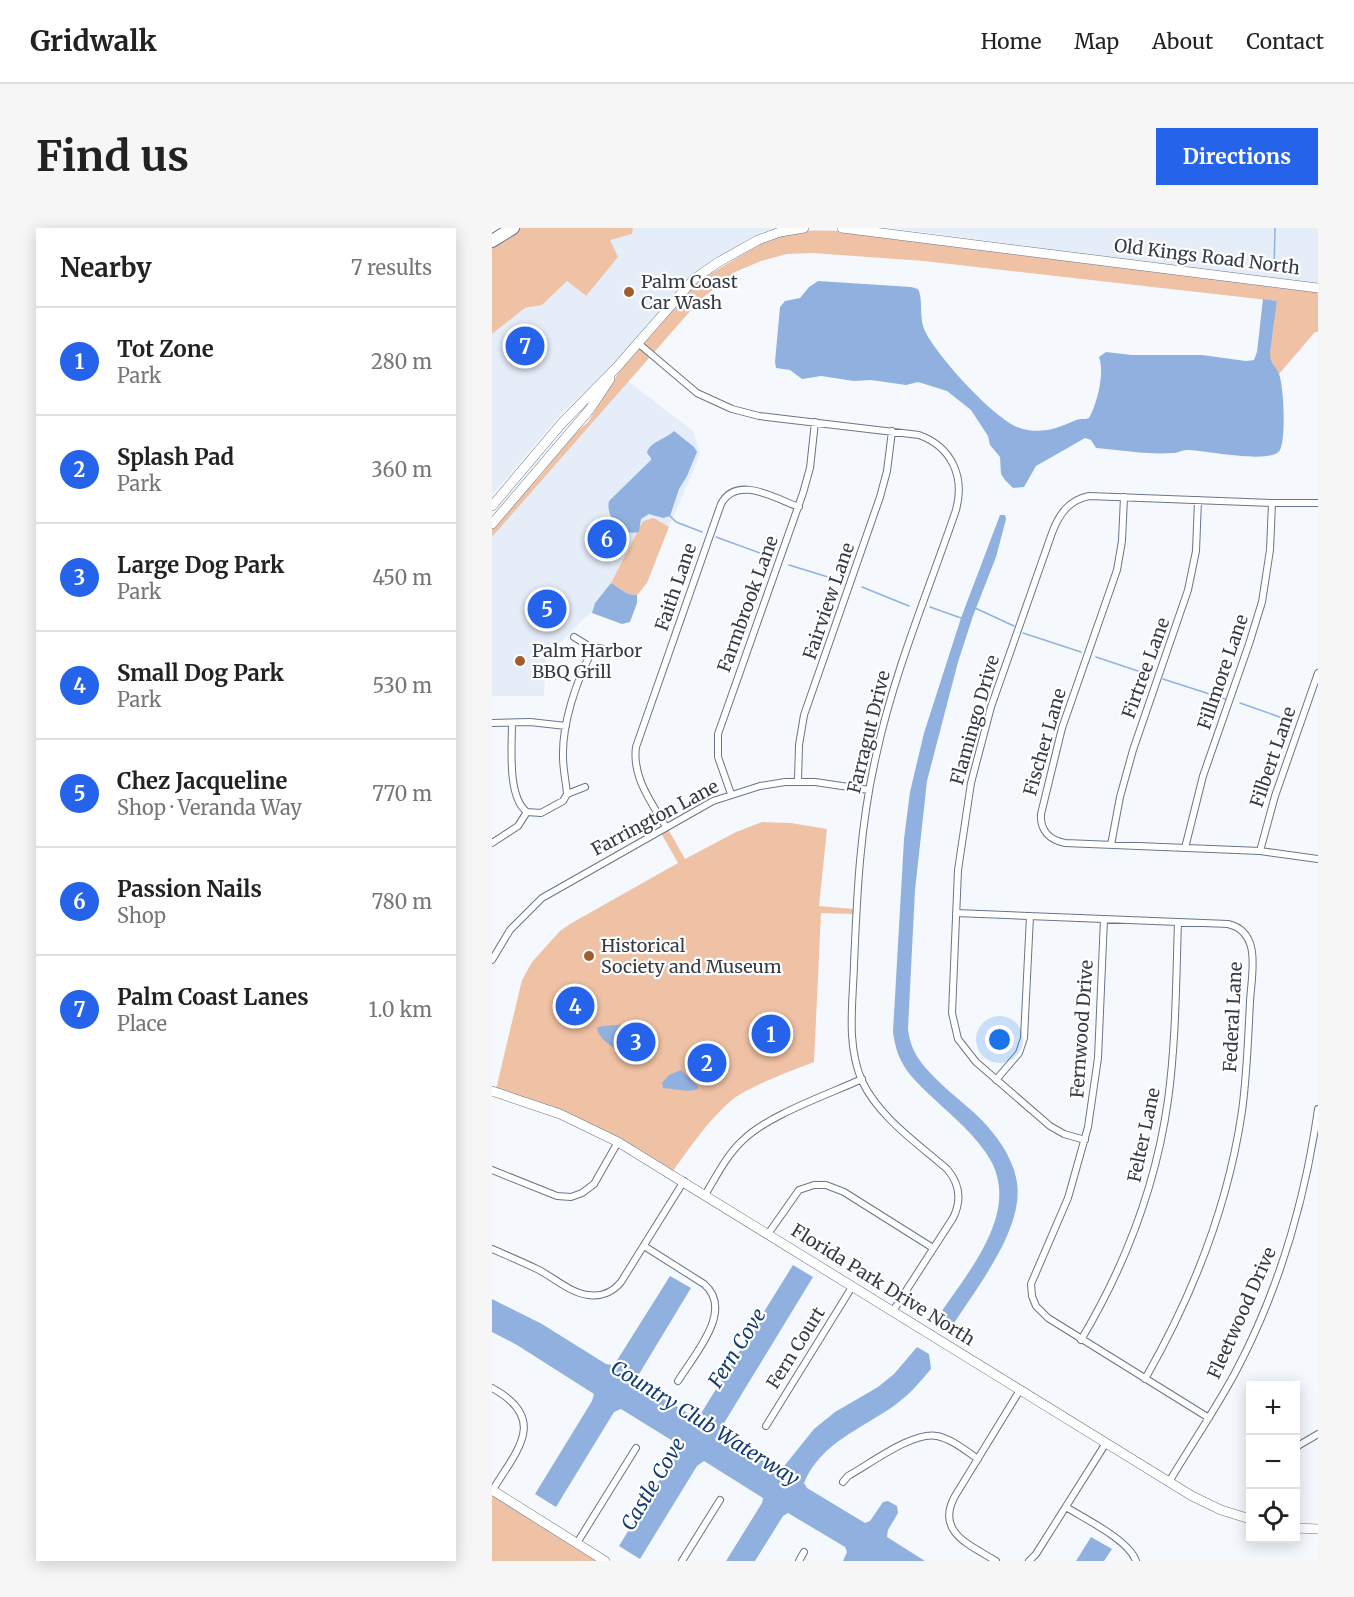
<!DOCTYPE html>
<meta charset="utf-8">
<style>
body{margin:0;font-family:Merriweather,serif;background:#f6f6f6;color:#222}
.controls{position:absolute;right:18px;bottom:18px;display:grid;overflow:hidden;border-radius:0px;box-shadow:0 3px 15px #0003}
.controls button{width:54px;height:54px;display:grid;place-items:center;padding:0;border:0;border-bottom:2px solid #e0e0e0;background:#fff;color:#222;font:30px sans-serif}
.you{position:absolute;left:508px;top:812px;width:21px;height:21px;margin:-15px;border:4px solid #fff;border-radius:50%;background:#1a73e8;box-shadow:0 0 0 9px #1a73e833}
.badge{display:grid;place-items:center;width:39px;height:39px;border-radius:50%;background:#2563eb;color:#fff;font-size:20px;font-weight:700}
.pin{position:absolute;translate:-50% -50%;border:3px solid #fff;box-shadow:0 2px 6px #0006}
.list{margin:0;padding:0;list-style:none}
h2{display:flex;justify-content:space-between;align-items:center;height:78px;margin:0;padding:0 24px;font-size:26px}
h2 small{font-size:20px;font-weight:400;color:#767676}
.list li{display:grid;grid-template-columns:39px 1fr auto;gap:18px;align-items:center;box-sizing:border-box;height:108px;padding:0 24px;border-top:2px solid #e0e0e0}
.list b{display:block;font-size:22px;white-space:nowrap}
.list p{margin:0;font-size:20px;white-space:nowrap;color:#767676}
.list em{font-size:20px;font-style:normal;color:#767676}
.icon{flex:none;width:33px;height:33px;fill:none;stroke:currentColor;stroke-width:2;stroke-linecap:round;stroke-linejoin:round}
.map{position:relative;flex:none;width:826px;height:1333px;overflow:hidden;border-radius:0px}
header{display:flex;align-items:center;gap:36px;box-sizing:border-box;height:84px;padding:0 30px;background:#fff;border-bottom:2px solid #e0e0e0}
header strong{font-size:28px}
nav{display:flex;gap:33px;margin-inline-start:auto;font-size:21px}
.intro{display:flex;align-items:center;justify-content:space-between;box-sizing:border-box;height:144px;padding:0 36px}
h1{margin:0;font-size:42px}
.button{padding:15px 27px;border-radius:0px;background:#2563eb;color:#fff;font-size:21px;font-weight:700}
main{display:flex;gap:36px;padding:0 36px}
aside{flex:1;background:#fff;border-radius:0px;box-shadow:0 3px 15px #0003}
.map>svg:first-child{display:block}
.built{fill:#e5edf9}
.green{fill:#f0c2a5}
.water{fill:#90b1e0}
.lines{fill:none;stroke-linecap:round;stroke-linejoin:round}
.stream{stroke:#90b1e0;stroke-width:1.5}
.street-casing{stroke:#67768b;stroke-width:8}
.secondary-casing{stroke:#67768b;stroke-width:10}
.highway-casing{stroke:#67768b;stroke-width:14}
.street{stroke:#fff;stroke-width:6}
.secondary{stroke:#fff;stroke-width:9}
.highway{stroke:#fff;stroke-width:12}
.poi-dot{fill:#a05d2c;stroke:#fff;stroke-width:2}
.labels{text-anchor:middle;stroke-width:4.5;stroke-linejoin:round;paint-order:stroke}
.street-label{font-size:18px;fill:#353b45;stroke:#fff}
.poi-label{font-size:18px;fill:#353b45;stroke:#fff;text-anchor:start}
.water-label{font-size:20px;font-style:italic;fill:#133c75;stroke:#fff}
</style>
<header>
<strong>Gridwalk</strong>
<nav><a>Home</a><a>Map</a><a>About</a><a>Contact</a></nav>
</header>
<div class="intro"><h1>Find us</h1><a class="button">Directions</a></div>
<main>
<aside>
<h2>Nearby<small>7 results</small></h2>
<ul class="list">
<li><span class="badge">1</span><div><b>Tot Zone</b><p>Park</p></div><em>280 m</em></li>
<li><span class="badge">2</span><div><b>Splash Pad</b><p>Park</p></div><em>360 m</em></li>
<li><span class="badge">3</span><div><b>Large Dog Park</b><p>Park</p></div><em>450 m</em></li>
<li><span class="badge">4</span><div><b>Small Dog Park</b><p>Park</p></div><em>530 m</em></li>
<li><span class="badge">5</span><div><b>Chez Jacqueline</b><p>Shop · Veranda Way</p></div><em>770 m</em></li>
<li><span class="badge">6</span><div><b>Passion Nails</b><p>Shop</p></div><em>780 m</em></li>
<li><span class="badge">7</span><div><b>Palm Coast Lanes</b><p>Place</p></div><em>1.0 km</em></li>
</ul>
</aside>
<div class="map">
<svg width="826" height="1333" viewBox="0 0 826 1333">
<rect width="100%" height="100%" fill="#f5f9fe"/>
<path class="built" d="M141 0H285L268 5 217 34 178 70 121 138 70 185 0 267V106L33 80 50 77 75 53 93 68 117 12 139 6Z
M399 0H826V57L675 37Z
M136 153 201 203 208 225 203 239 177 299 162 290 151 293 119 355 103 375 100 385 92 390 54 430 52 468H0V309Z"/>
<path class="green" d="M27 0H141L140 6 118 12 126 29 94 68 75 53 50 77 33 80 0 106V17Z
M314 3C354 1 398 7 438 13 460 17 479 23 502 22L624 37 685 47 826 63V104H823L787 146 778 131V126L785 73 432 33 320 25 295 26 269 33 243 44 208 72 0 309V300L49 247 79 209 96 194 127 144 206 53 269 16 284 9Z
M162 290 177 299 155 355 145 367 136 366 119 355 151 293Z
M270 594 299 595 335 601 327 678 362 681V686L329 685 322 834C301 842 258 858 241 871 217 891 199 918 181 943L4 861 30 752 40 734 68 703 78 696 186 635 169 605 176 601 193 631 244 604Z
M0 1268 105 1333H0Z"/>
<path class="water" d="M326 53 419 59 426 61C432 73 426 91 434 105 446 129 506 196 531 201 551 206 566 200 584 192 589 190 592 192 597 190 605 176 613 145 607 129L614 124 640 127H710L754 133 762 132 765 124 771 71 785 73 778 126C778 135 784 138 787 146 792 159 794 210 788 222 780 237 712 222 695 222 690 222 686 225 682 225 656 227 629 222 604 220L599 212 593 210 544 238 532 259 521 260 513 252 509 246 508 229 498 217 496 208 479 182 455 163 426 154 414 157 379 152 362 153 329 148 310 151 298 142 284 140 283 134 288 79 293 73 308 70 317 59Z
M182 203 202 219 205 224 195 248 187 261 178 288 171 290 157 286 149 291 147 304C131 309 113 289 117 273L159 232V230L155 225C157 214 174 211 182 203Z
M508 287H513L514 291 504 329 481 388 466 434 435 553 423 662 416 801C419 830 438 845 458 864 473 877 489 889 501 905 512 918 523 938 525 955 532 1003 481 1064 457 1103L447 1096 446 1089C474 1046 528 987 499 933 485 908 460 888 440 869 418 848 405 836 401 804L412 611 418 564 432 505 469 390Z
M119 355 136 366 145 367V375L138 394 130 396 100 385 103 375Z
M138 796 148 798 157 805 153 818 144 827C131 827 106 813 105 800 109 797 130 797 138 796Z
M189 842 206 858V861L197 863 171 860 170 855 177 847Z
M301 1037 321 1049 229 1200 228 1204 283 1241 289 1242 322 1201 343 1184 386 1159 402 1146 425 1119 437 1126 439 1141C428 1154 417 1167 403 1177 370 1201 329 1214 312 1255L315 1260 373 1295 378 1293 391 1274 396 1273 405 1278 406 1285 396 1302 395 1309 433 1333H351L355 1324 353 1319 296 1285 291 1288 263 1333H234L270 1275 271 1270 212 1233 205 1238 148 1331 127 1318 187 1220 184 1215 129 1181 122 1184 64 1279 43 1266 100 1173 102 1166 25 1117 0 1104V1071L50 1096 114 1136 120 1137 124 1134 178 1048 199 1060 144 1151 145 1155 204 1190 208 1187Z
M599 1309 620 1321 612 1333H584Z"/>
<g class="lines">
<path class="stream" d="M782 45 783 0
M178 288 184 294 210 304
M224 309 279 329
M297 337 349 353
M370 359 417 378
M438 379 469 390
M483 380 522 398
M531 405 589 424
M604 429 655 446
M671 451 733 471
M748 475 799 493"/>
<g class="street-casing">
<path id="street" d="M146 115 205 165 240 181 267 188 427 207C460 219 473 249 464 282 436 364 402 444 384 528 368 597 365 666 362 736 361 775 354 816 370 853 387 889 425 915 455 941 468 956 470 972 461 990L401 1083
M632 269 630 313 625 342 570 500 549 586C548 602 557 612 573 615L768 623 826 631
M82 409 95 417 99 425 107 420 123 424
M0 495 38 494 74 498
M20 495C20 518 15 569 35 584
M306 553 307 517 312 487 388 269 395 243 400 203
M75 566C74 554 71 541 71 529 70 496 84 454 99 425
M239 566 226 529V506L311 265 318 240 323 194
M174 599C159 574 140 549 144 519L229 276C245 246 284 271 307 279
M0 615 26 598 35 584 49 585 71 573 75 566 93 559
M619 617 628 569 641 522 696 362 704 323 706 272
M693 620 711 548 757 416 770 374 778 322 780 275
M768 623 783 568 826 445
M464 685 736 696C771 704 759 748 758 774 756 811 755 847 750 883 736 979 701 1067 653 1151
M612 691 606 830 596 899 576 970 539 1056 540 1068 544 1078 556 1090 717 1190
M0 732 18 702 50 670 221 573 268 558 293 554H323L377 562
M504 852 527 825 532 810 538 688
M593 912 572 906 558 898 484 834 466 811 460 785 466 642 479 555 499 479 560 305C567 286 577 272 597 268L780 275H826
M0 942 65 968 79 969 90 965 102 956 126 914
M213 967C224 949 234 928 250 913 276 887 335 867 370 851
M276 1006 307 962 322 957H334L352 964 441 1020
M152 1018 212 1056C243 1082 202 1127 186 1153
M0 1021C16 1028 31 1034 47 1042 62 1050 79 1065 96 1067 109 1069 121 1064 129 1054L192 953
M589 1112C633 1038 664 958 676 872 684 814 684 753 686 694
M0 1160C57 1191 25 1222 0 1263
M274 1198 360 1059
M804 1219 826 1206
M351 1254 356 1248C378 1236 421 1203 445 1208 460 1211 474 1223 486 1231
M677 1254C699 1217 723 1182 743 1145 787 1062 813 973 826 881
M574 1279C593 1291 637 1312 644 1333
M85 1315 144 1220
M190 1333 228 1272
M307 1333 312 1324
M504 1333C478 1317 443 1304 463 1268L528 1162
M537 1333 544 1326 614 1215"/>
</g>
<g class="secondary-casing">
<path id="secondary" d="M350 0 826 60
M0 278 70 195 125 139 202 51 225 35 266 12 288 4 312 0
M0 296 98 181 118 151
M0 863 68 886 126 914 700 1268 729 1282 758 1291
M0 1262 113 1333
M804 1300 826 1301"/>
</g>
<g class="highway-casing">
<path id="highway" d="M0 13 21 0"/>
</g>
<use href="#street" class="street"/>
<use href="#secondary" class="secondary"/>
<use href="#highway" class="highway"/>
</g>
<g class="poi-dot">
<circle cx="137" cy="64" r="6"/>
<circle cx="28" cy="433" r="6"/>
<circle cx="97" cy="728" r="6"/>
</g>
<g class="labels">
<g class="street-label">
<text transform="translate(715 29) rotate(7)" y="6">Old Kings Road North</text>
<text transform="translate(184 359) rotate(-71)" y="6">Faith Lane</text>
<text transform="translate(337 373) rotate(-71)" y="6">Fairview Lane</text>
<text transform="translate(256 376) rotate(-70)" y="6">Farmbrook Lane</text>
<text transform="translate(654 440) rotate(-70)" y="6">Firtree Lane</text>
<text transform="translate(731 444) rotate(-71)" y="6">Fillmore Lane</text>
<text transform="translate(483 492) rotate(-74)" y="6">Flamingo Drive</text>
<text transform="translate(377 504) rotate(-76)" y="6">Farragut Drive</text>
<text transform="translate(553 514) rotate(-74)" y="6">Fischer Lane</text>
<text transform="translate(781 529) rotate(-71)" y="6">Filbert Lane</text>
<text transform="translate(163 590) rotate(-28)" y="6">Farrington Lane</text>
<text transform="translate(741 789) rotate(-87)" y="6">Federal Lane</text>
<text transform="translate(590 801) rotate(-86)" y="6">Fernwood Drive</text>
<text transform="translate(652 907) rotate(-78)" y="6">Felter Lane</text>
<text transform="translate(391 1057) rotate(32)" y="6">Florida Park Drive North</text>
<text transform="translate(750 1085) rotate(-66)" y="6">Fleetwood Drive</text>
<text transform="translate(304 1120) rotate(-58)" y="6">Fern Court</text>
</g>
<g class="poi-label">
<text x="149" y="60">Palm Coast<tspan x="149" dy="21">Car Wash</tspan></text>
<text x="40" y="429">Palm Harbor<tspan x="40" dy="21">BBQ Grill</tspan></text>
<text x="109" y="724">Historical<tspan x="109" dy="21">Society and Museum</tspan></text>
</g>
<g class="water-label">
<text transform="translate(245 1120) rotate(-58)" y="7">Fern Cove</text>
<text transform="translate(213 1195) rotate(32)" y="7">Country Club Waterway</text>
<text transform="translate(161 1256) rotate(-59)" y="7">Castle Cove</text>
</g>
</g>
</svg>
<div class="controls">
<button>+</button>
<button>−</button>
<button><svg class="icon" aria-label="locate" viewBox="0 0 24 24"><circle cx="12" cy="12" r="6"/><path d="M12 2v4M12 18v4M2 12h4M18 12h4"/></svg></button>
</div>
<div class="you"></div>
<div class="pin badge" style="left:279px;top:806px">1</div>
<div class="pin badge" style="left:215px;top:835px">2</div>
<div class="pin badge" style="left:144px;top:814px">3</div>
<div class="pin badge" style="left:83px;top:778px">4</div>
<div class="pin badge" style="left:55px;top:381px">5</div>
<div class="pin badge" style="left:115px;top:311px">6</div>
<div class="pin badge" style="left:33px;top:118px">7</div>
</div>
</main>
